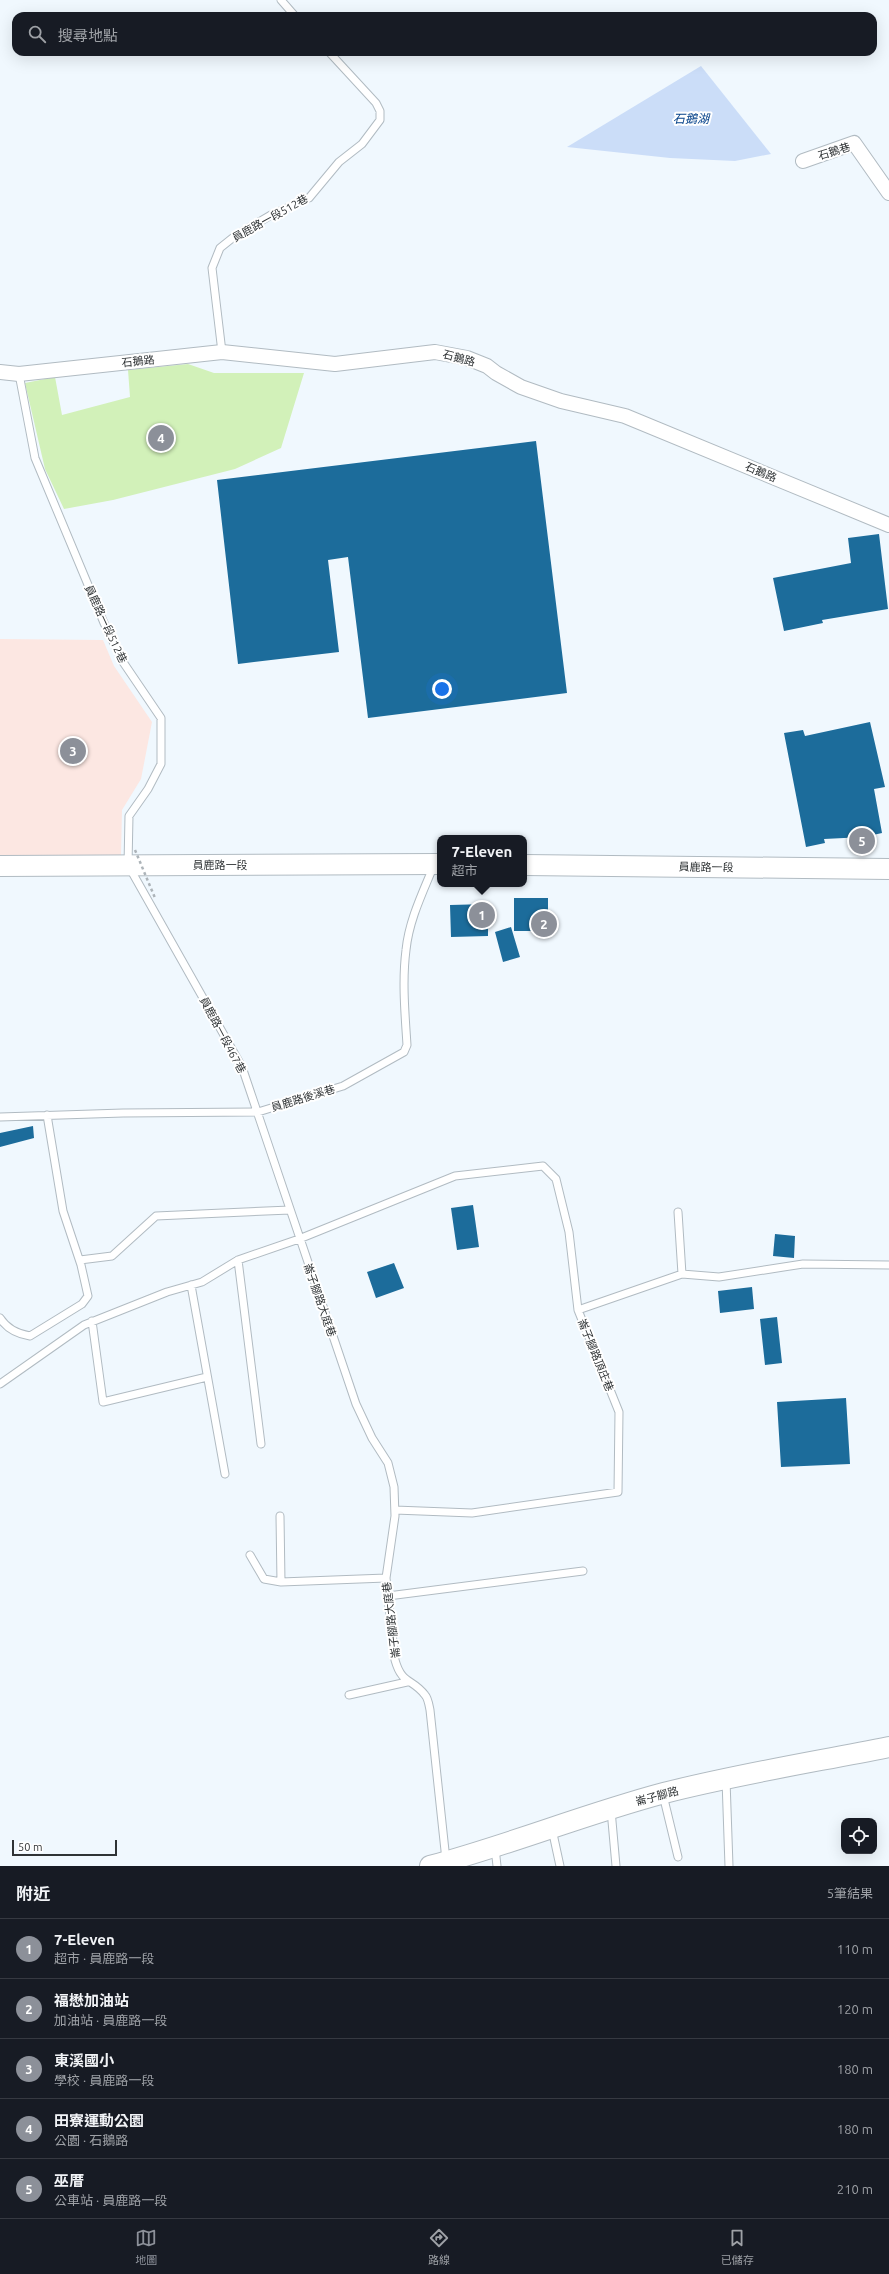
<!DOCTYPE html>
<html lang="zh-TW">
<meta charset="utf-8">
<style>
body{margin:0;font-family:Ubuntu,"Noto Sans TC",sans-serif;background:#242831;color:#f1f3f6}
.controls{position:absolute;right:12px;bottom:12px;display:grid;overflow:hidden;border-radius:8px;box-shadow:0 4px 16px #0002}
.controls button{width:36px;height:36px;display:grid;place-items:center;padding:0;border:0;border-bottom:1px solid #363941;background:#171b24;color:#f1f3f6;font:20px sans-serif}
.scale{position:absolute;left:12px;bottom:10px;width:105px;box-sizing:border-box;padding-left:4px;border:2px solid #2f3335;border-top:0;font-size:11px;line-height:14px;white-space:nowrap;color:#2f3335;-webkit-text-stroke:3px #fff;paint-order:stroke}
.you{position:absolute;left:442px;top:689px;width:14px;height:14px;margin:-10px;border:3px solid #fff;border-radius:50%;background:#1a73e8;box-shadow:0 0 0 6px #1a73e833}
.badge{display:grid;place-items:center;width:26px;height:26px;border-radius:50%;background:#8c9099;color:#fff;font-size:13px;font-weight:700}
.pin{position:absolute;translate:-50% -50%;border:2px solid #fff;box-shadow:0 1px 4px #0006}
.popup{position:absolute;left:437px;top:835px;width:90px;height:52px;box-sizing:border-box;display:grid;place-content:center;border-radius:8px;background:#171b24;filter:drop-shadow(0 1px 3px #0005);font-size:13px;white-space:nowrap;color:#9ea1a6}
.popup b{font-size:15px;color:#f1f3f6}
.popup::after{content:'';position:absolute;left:50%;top:100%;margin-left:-8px;border:8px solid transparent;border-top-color:#171b24}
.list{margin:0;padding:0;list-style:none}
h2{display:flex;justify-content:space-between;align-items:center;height:52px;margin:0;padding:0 16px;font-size:17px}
h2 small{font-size:13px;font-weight:400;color:#9ea1a6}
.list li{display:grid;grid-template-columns:26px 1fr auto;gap:12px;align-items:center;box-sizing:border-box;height:60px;padding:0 16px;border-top:1px solid #363941}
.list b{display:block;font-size:15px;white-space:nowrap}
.list p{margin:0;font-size:13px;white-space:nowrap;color:#9ea1a6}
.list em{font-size:13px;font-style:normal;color:#9ea1a6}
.icon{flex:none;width:22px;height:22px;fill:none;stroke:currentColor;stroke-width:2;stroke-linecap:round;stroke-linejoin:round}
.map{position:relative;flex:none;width:889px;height:1866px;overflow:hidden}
.search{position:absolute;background:#171b24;box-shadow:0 4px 16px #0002;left:12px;right:12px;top:12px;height:44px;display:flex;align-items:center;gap:10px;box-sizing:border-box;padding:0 14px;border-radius:12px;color:#9ea1a6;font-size:15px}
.sheet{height:352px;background:#171b24}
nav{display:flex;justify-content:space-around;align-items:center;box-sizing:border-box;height:56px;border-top:1px solid #363941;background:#171b24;font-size:11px;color:#9ea1a6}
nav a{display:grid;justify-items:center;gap:2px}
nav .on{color:#8c9099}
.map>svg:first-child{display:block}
.education{fill:#fce7e2}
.green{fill:#d2f1b9}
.water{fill:#cbddf8}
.building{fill:#1c6c9b}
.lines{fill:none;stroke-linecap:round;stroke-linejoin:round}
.lane-casing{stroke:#b1bbc2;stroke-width:9}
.street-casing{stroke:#b1bbc2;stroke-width:16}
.secondary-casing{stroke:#b1bbc2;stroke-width:22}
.lane{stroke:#fff;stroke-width:7}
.street{stroke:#fff;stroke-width:14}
.secondary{stroke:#fff;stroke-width:20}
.path-bridge{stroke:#adb4b9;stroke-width:2.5;stroke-dasharray:3 3;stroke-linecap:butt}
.labels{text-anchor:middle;stroke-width:4;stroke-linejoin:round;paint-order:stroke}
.street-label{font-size:11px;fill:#2f3335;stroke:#fff}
.water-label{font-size:12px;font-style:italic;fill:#034089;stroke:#fff}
</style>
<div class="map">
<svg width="889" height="1866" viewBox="0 0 889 1866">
<rect width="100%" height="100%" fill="#f0f8fe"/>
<path class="education" d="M0 639 103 640 114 666 152 722 141 779 122 810 121 856 0 859Z"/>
<path class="green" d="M188 364 214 373H304L281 448 235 469 113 500 64 509 45 469 25 383 55 377 62 415 130 397 128 370Z"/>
<path class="water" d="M701 66 771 154 735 161 670 158 567 147Z"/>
<path class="building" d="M536 441 567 693 368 718 348 557 328 560 339 652 238 664 217 480Z
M879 534 888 609 822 620 823 623 784 631 773 578 851 563 848 538Z
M870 722 885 787 874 789 882 833 864 837 824 839 825 843 806 847 784 733 803 730 805 736Z
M514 898H548V931H514Z
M488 904V936L451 937 450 905Z
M511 927 520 957 503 962 495 932Z
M33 1126 34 1138 0 1147V1133Z
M473 1205 479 1247 457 1250 451 1208Z
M775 1234 795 1236 794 1258 773 1256Z
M394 1263 404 1288 376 1298 367 1272Z
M752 1287 754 1309 720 1313 718 1291Z
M777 1317 782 1363 765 1365 760 1319Z
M846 1398 850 1464 781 1467 777 1402Z"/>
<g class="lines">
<g class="lane-casing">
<path id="lane" d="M281 0 295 16
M222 352 212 268 220 248 235 236 271 215 309 198 339 162 362 144 380 120V111L376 103 329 52
M19 374 35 458 104 623 123 662 161 718V764L148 789 129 816 128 865 242 1067 356 1404 372 1438 388 1463 394 1487 395 1516 386 1578 395 1660C402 1685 412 1678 425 1695 428 1698 429 1705 430 1710L446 1860
M0 1117 123 1113 258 1112 343 1086 404 1052 407 1045C405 1014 402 981 406 950 409 920 423 892 434 865
M678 1212 682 1274
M80 1260 112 1256 156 1216 290 1210
M238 1260 261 1444
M191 1285 225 1474
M0 1318C7 1329 17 1334 30 1336L82 1304 88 1296 81 1265 63 1211 47 1115
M92 1321 103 1402 207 1377
M0 1384 84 1325 167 1292 202 1282 238 1260 299 1239 455 1176 543 1166 556 1179 569 1232 578 1310
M395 1510 472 1513 618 1492 619 1412 578 1310 682 1274 719 1277 803 1264 889 1265
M280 1516 281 1582
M250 1555 264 1579 281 1582 386 1578
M388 1596 583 1571
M349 1695 407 1682
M726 1780 729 1866
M663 1795 678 1857
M611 1810 616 1866
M552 1829 560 1866
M495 1848 497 1866"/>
</g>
<g class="street-casing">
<path id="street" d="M803 161 854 143 889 193
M0 372 19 374 222 352 335 364 435 352 467 358 487 366 496 373 521 387 561 401 625 416 889 525"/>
</g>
<g class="secondary-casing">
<path id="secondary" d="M524 865 889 869
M0 866 440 864
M430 1866C509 1845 585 1814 664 1793 738 1774 814 1762 889 1747"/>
</g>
<use href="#lane" class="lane"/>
<use href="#street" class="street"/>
<use href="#secondary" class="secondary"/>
<path class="path-bridge" d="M135 850 155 898"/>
</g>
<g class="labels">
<g class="street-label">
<text transform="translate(834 151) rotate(-17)" y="4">石鵝巷</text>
<text transform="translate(270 218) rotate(-29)" y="4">員鹿路一段512巷</text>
<text transform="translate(459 358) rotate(15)" y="4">石鵝路</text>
<text transform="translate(138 361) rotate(-6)" y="4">石鵝路</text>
<text transform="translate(761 472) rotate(23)" y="4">石鵝路</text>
<text transform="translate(106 624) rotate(65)" y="4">員鹿路一段512巷</text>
<text x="220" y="869">員鹿路一段</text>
<text transform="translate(706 867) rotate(1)" y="4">員鹿路一段</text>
<text transform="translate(223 1035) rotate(62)" y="4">員鹿路一段467巷</text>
<text transform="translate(303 1098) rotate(-17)" y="4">員鹿路後溪巷</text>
<text transform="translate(320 1300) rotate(71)" y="4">崙子腳路大庭巷</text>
<text transform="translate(596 1355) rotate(68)" y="4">崙子腳路頂庄巷</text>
<text transform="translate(391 1620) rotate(-97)" y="4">崙子腳路大庭巷</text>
<text transform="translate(657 1796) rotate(-15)" y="4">崙子腳路</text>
</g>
<g class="water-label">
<text x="691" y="123">石鵝湖</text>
</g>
</g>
</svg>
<div class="controls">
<button><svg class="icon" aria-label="locate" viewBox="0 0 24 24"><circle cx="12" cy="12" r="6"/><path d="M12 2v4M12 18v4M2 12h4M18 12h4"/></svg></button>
</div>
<div class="scale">50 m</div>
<div class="you"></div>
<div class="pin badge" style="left:482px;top:915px">1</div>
<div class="popup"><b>7-Eleven</b>超市</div>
<div class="pin badge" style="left:544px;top:924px">2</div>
<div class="pin badge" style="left:73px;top:751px">3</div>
<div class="pin badge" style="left:161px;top:438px">4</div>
<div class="pin badge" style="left:862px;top:841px">5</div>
<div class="search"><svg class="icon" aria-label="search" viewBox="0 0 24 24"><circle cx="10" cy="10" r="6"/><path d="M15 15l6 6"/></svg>搜尋地點</div>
</div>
<section class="sheet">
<h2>附近<small>5筆結果</small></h2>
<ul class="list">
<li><span class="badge">1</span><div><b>7-Eleven</b><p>超市 · 員鹿路一段</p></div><em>110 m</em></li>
<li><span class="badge">2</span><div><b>福懋加油站</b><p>加油站 · 員鹿路一段</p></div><em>120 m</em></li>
<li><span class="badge">3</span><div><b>東溪國小</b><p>學校 · 員鹿路一段</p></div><em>180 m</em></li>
<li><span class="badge">4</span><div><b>田寮運動公園</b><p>公園 · 石鵝路</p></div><em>180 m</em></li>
<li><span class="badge">5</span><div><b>巫厝</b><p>公車站 · 員鹿路一段</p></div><em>210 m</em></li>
</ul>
</section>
<nav>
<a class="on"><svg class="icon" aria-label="map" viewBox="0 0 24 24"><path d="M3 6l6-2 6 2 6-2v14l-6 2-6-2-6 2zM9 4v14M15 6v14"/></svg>地圖</a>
<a><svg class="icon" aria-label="directions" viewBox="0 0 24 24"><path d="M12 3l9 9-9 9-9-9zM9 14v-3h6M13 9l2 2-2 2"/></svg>路線</a>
<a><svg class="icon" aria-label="saved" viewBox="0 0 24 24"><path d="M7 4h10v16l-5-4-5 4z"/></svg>已儲存</a>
</nav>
